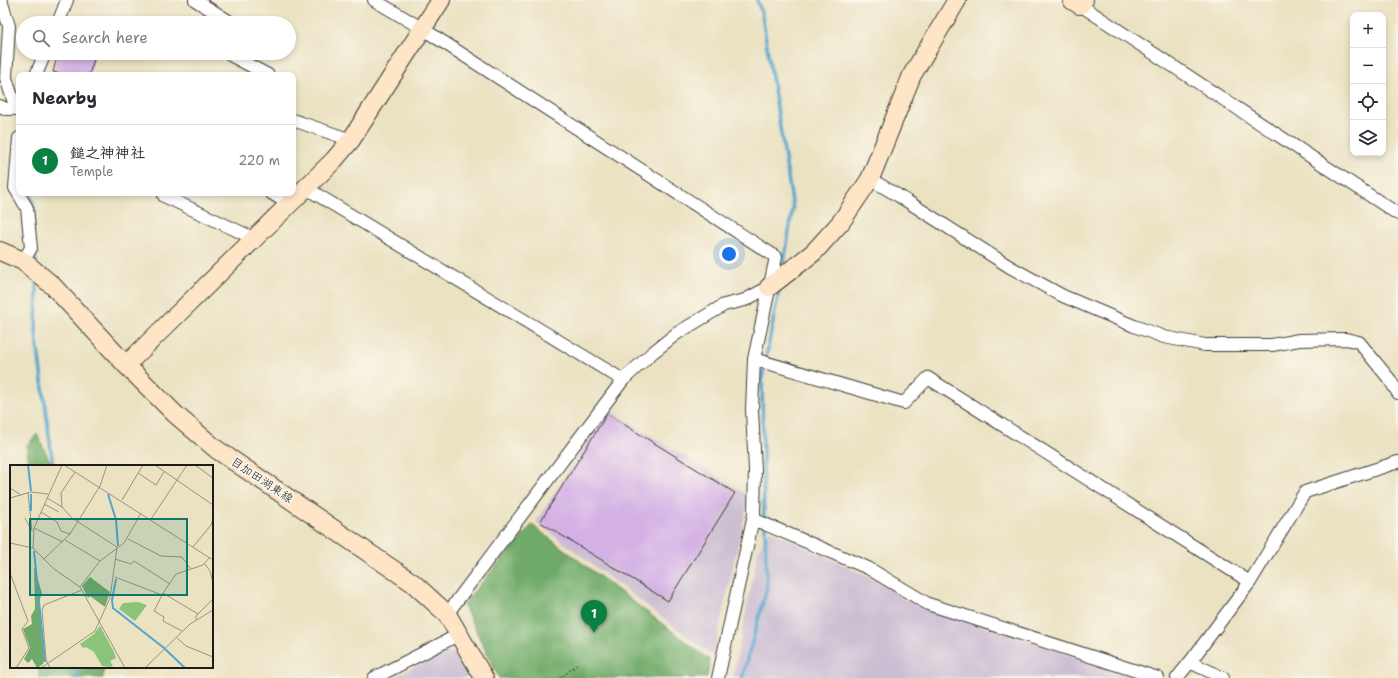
<!DOCTYPE html>
<meta charset="utf-8">
<style>
body{margin:0;font-family:"Shantell Sans","Klee One",sans-serif;background:#f7f7f7;color:#2b2b33}
.controls{position:absolute;right:12px;top:12px;display:grid;overflow:hidden;border-radius:8px;box-shadow:0 2px 6px #0003}
.controls button{width:36px;height:36px;display:grid;place-items:center;padding:0;border:0;border-bottom:1px solid #e1e1e2;background:#fff;color:#2b2b33;font:20px sans-serif}
.you{position:absolute;left:729px;top:254px;width:14px;height:14px;margin:-10px;border:3px solid #fff;border-radius:50%;background:#1a73e8;box-shadow:0 0 0 6px #1a73e833}
.badge{display:grid;place-items:center;width:26px;height:26px;border-radius:50%;background:#0b8043;color:#fff;font-size:13px;font-weight:700}
.pin{position:absolute;translate:-50% -33px;filter:drop-shadow(0 1px 2px #0008)}
.pin::after{content:'';position:absolute;top:21px;width:14px;height:12px;background:inherit;clip-path:polygon(0 0,100% 0,50% 100%)}
.list{margin:0;padding:0;list-style:none}
h2{display:flex;justify-content:space-between;align-items:center;height:52px;margin:0;padding:0 16px;font-size:17px}
h2 small{font-size:13px;font-weight:400;color:#7c7c81}
.list li{display:grid;grid-template-columns:26px 1fr auto;gap:12px;align-items:center;box-sizing:border-box;height:72px;padding:0 16px;border-top:1px solid #e1e1e2}
.list b{display:block;font-size:15px;white-space:nowrap}
.list p{margin:0;font-size:13px;white-space:nowrap;color:#7c7c81}
.list em{font-size:13px;font-style:normal;color:#7c7c81}
.icon{flex:none;width:22px;height:22px;fill:none;stroke:currentColor;stroke-width:2;stroke-linecap:round;stroke-linejoin:round}
.map{position:relative;flex:none;width:1398px;height:678px;overflow:hidden}
.search{position:absolute;background:#fff;box-shadow:0 2px 6px #0003;left:16px;top:16px;width:280px;height:44px;display:flex;align-items:center;gap:10px;box-sizing:border-box;padding:0 14px;border-radius:22px;color:#7c7c81;font-size:15px}
.panel{position:absolute;background:#fff;box-shadow:0 2px 6px #0003;left:16px;top:72px;width:280px;height:124px;border-radius:8px}
.map>svg:first-child{display:block}
.industrial{fill:#ccbed3}
.forest{fill:#6faa68;stroke:#466342}
.lines{fill:none;stroke-linecap:round;stroke-linejoin:round}
.stream{stroke:#52a5cd;stroke-width:3.5}
.building{fill:#d4b1e5}
.street-casing{stroke:#3b3a35;stroke-width:14}
.secondary-casing{stroke:#3b3a35;stroke-width:20}
.path{stroke:#3b3a35;stroke-width:2;stroke-dasharray:1 3;stroke-linecap:butt}
.street{stroke:#fff;stroke-width:12}
.secondary{stroke:#fde5c5;stroke-width:18}
.labels{text-anchor:middle;stroke-width:3.5;stroke-linejoin:round;paint-order:stroke}
.street-label{font-size:12px;fill:#1c1c1c;stroke:#fbf7ec}
.inset-river{fill:none;stroke:#52a5cd;stroke-width:2}
.inset-road{fill:none;stroke:#989380;stroke-width:1}
.view{fill:#0f766e;fill-opacity:0.15;stroke:#0f766e;stroke-width:2}
.inset-edge{fill:none;stroke:#1c1c1c;stroke-width:2}
</style>
<div class="map">
<svg width="1398" height="678" viewBox="0 0 1398 678">
<rect width="100%" height="100%" fill="#fbf7ec"/>
<filter id="ink" filterUnits="userSpaceOnUse"><feTurbulence type="fractalNoise" baseFrequency=".025" numOctaves="2"/><feDisplacementMap in="SourceGraphic" scale="8" xChannelSelector="R" yChannelSelector="G"/><feConvolveMatrix kernelMatrix="1 2 1 2 8 2 1 2 1" color-interpolation-filters="sRGB"/></filter>
<filter id="wash" filterUnits="userSpaceOnUse"><feTurbulence type="fractalNoise" baseFrequency=".012" numOctaves="4" result="noise"/><feDisplacementMap in="SourceGraphic" scale="16" xChannelSelector="R" yChannelSelector="G"/><feGaussianBlur stdDeviation="0.9" result="paint"/><feColorMatrix in="noise" values="0 0 0 0 0 0 0 0 0 0 0 0 0 0 0 0 0 1.4 0 .05"/><feComposite in="paint" operator="in"/></filter>
<g filter="url(#wash)">
<rect width="100%" height="100%" fill="#ebe2c2"/>
<path class="industrial" d="M608 409 749 496 713 656 536 522Z
M769 530 899 591 902 599 1139 678H733L758 551Z
M446 652 455 653 468 678H391Z"/>
<path class="forest" d="M37 434 52 466H30L26 446Z
M532 525 710 660 707 678H499L463 604Z
M39 667H104L103 678H39Z"/>
<g class="lines">
<path class="stream" d="M757 0 762 15 793 208 783 268
M28 193 33 200 34 218
M35 248 36 264
M37 280 36 334 53 466
M764 520 762 378 780 286
M75 667 76 678
M742 678 767 588 765 527"/>
</g>
<g id="blocks">
<path class="building" d="M58 53H96L89 75H63L53 72Z
M607 414 735 493 668 601 540 522Z"/>
</g>
</g>
<g filter="url(#ink)">
<use href="#blocks" fill-opacity="0" stroke="#3b3a35" stroke-width="1"/>
<g class="lines">
<g class="street-casing">
<path id="street" d="M1 0 9 26 6 78 16 109
M195 0 232 23
M374 0 423 29 776 257 754 359 752 410 755 470 754 514 718 678
M1080 5 1398 214
M58 23 67 0
M232 53V56L268 75
M36 75 45 53
M0 106 6 109H16L19 104
M293 120 351 140
M19 138 15 188 27 208 31 248 23 261
M870 179 899 196 1010 267 1063 296 1134 326 1164 337 1205 345H1272L1299 340 1346 339 1359 342 1390 380 1398 393
M306 188 623 380
M271 193 289 204
M164 196 255 239
M754 359 904 403 928 378 1250 582
M753 519 868 568 928 604 1158 678
M447 614 623 380 652 353 676 334 724 305 745 300 769 287
M374 678 460 634
M1177 678 1190 662
M1223 678 1190 662 1250 582 1305 492 1398 462"/>
</g>
<g class="secondary-casing">
<path id="secondary" d="M1072 0 1080 5 1084 0
M0 251 23 261 53 286 126 365 175 414 216 449 413 583 447 614 484 678
M769 287 814 252 841 222 870 179 912 75 957 0
M126 365 334 160 351 140 441 0"/>
</g>
<path class="path" d="M560 678 578 664"/>
<use href="#street" class="street"/>
<use href="#secondary" class="secondary"/>
</g>
</g>
<g class="labels">
<g class="street-label">
<text transform="translate(262 480) rotate(34)" y="4">目加田湖東線</text>
</g>
</g>
<g transform="translate(10 465)">
<rect width="203" height="203" fill="#ebe2c2"/>
<path d="M128 137 137 140 125 156 109 144 113 138ZM90 161 104 187 106 193 100 196 103 201 100 202 92 201 84 187 76 182 73 183 70 179 84 169Z" fill="#8ac478"/>
<path d="M24 102 32 128 29 137 34 195 33 199 27 203 22 194 18 198 14 194 20 183 13 164 22 159 21 151 25 144ZM80 112 100 127 95 142 80 131 78 133 72 121Z" fill="#6faa68"/>
<path class="inset-river" d="M18 0 21 26M21 29V46M98 29 106 55 108 81M24 86 35 197M106 114 102 135 103 143 154 183 175 203"/>
<path class="inset-road" d="M54 0 203 95M145 0 203 40M185 0 203 13M128 8 146 20 154 7M0 23 11 30M18 28 22 66M0 33 21 27 38 29M112 35 133 0M34 39 49 47M52 42 51 28 65 7M31 47 47 57 51 66 60 69M15 53 22 66M141 54 177 0M24 63 53 77M118 74 151 91 172 92 181 104M55 75 90 96M0 78 23 83 44 104 70 122 115 203M183 82 201 60 203 54M23 83 24 63 52 0M34 94 60 69 90 21 97 0M105 94 121 99 124 96 160 119M195 99 200 106 203 118M0 108 18 156 12 164 19 183 6 203M105 112 152 130M70 122 90 96 114 78 131 48M153 128 144 146 154 152 153 156 172 166M188 149 153 128 166 109 193 100 200 92M186 155V151L203 134M166 172 176 181 203 192M31 203 85 166 100 133 107 82 62 53 52 42 37 33M40 203 36 195 32 145 34 140 72 125M135 203 180 159 203 145"/>
<path class="view" d="M20 54H177V130H20Z"/>
<rect width="203" height="203" class="inset-edge"/>
</g>
</svg>
<div class="controls">
<button>+</button>
<button>−</button>
<button><svg class="icon" aria-label="locate" viewBox="0 0 24 24"><circle cx="12" cy="12" r="6"/><path d="M12 2v4M12 18v4M2 12h4M18 12h4"/></svg></button>
<button><svg class="icon" aria-label="layers" viewBox="0 0 24 24"><path d="M12 4l9 5-9 5-9-5zM3 14l9 5 9-5"/></svg></button>
</div>
<div class="you"></div>
<div class="pin badge" style="left:594px;top:633px">1</div>
<div class="search"><svg class="icon" aria-label="search" viewBox="0 0 24 24"><circle cx="10" cy="10" r="6"/><path d="M15 15l6 6"/></svg>Search here</div>
<section class="panel">
<h2>Nearby<small></small></h2>
<ul class="list">
<li><span class="badge">1</span><div><b>鎚之神神社</b><p>Temple</p></div><em>220 m</em></li>
</ul>
</section>
</div>
